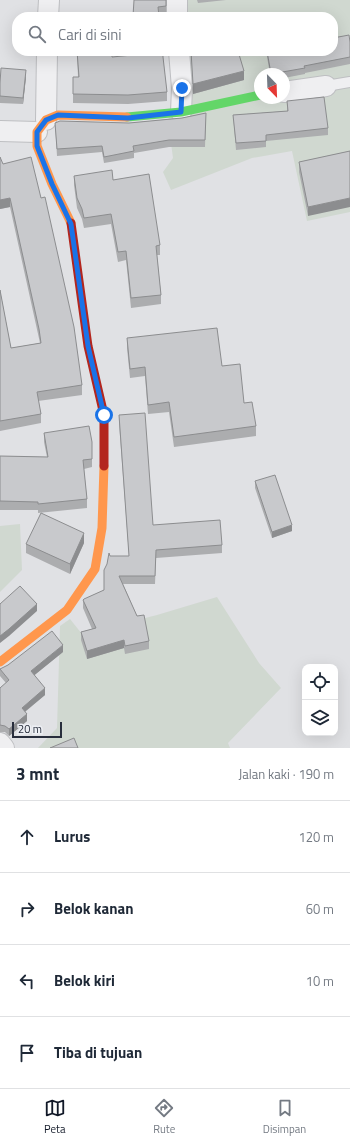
<!DOCTYPE html>
<html lang="id">
<meta charset="utf-8">
<style>
body{margin:0;font-family:"Titillium Web",sans-serif;background:#f2f2f3;color:#1f2937}
.controls{position:absolute;right:12px;bottom:12px;display:grid;overflow:hidden;border-radius:8px;box-shadow:0 4px 16px #0002}
.controls button{width:36px;height:36px;display:grid;place-items:center;padding:0;border:0;border-bottom:1px solid #e0e1e3;background:#fff;color:#1f2937;font:20px sans-serif}
.compass{position:absolute;left:254px;top:68px;width:36px;height:36px;border-radius:50%;background:#fff;box-shadow:0 4px 16px #0002;rotate:157deg}
.scale{position:absolute;left:12px;bottom:10px;width:50px;box-sizing:border-box;padding-left:4px;border:2px solid #282e3c;border-top:0;font-size:11px;line-height:14px;white-space:nowrap;color:#282e3c;-webkit-text-stroke:3px #edeff4;paint-order:stroke}
.stop{position:absolute;width:12px;height:12px;margin:-9px;border:3px solid #1a73e8;border-radius:50%;background:#fff}
.stop.end{background:#1a73e8;border-color:#fff;box-shadow:0 1px 4px #0008}
.list{margin:0;padding:0;list-style:none}
h2{display:flex;justify-content:space-between;align-items:center;height:52px;margin:0;padding:0 16px;font-size:17px}
h2 small{font-size:13px;font-weight:400;color:#747a83}
.list li{display:grid;grid-template-columns:26px 1fr auto;gap:12px;align-items:center;box-sizing:border-box;height:72px;padding:0 16px;border-top:1px solid #e0e1e3}
.list b{display:block;font-size:15px;white-space:nowrap}
.list em{font-size:13px;font-style:normal;color:#747a83}
.icon{flex:none;width:22px;height:22px;fill:none;stroke:currentColor;stroke-width:2;stroke-linecap:round;stroke-linejoin:round}
.map{position:relative;flex:none;width:350px;height:748px;overflow:hidden}
.search{position:absolute;background:#fff;box-shadow:0 4px 16px #0002;left:12px;right:12px;top:12px;height:44px;display:flex;align-items:center;gap:10px;box-sizing:border-box;padding:0 14px;border-radius:16px;color:#747a83;font-size:15px}
.sheet{height:340px;background:#fff}
nav{display:flex;justify-content:space-around;align-items:center;box-sizing:border-box;height:56px;border-top:1px solid #e0e1e3;background:#fff;font-size:11px;color:#747a83}
nav a{display:grid;justify-items:center;gap:2px}
nav .on{color:#111827}
.map>svg:first-child{display:block}
.green{fill:#d0d8d0;fill-rule:evenodd}
.lines{fill:none;stroke-linecap:round;stroke-linejoin:round}
.lane-casing{stroke:#bebfc2;stroke-width:12}
.street-casing{stroke:#bebfc2;stroke-width:22}
.lane{stroke:#efeff1;stroke-width:10}
.street{stroke:#efeff1;stroke-width:20}
.fast{stroke:#63d668;stroke-width:9}
.slow{stroke:#ff974d;stroke-width:9}
.jam{stroke:#b3261e;stroke-width:9}
.wall{fill:#acadaf}
.shaded-wall{fill:#8c8d8f}
.building{fill:#c8c9cc;stroke:#8c8d8f}
.route{stroke:#1a73e8;stroke-width:5}
</style>
<div class="map">
<svg width="350" height="748" viewBox="0 0 350 748">
<rect width="100%" height="100%" fill="#e0e1e4"/>
<path class="green" d="M183 0H350V212L307 221 292 151 252 158 171 190 163 172 173 158 168 121 184 51H333V17H183ZM260 74H284V98H260Z
M20 524 22 570 0 592V526Z
M217 597 259 663 281 688 228 743 230 748H38L57 728 60 626 70 619 82 634 157 615Z"/>
<g class="lines">
<g class="lane-casing">
<path id="lane" d="M326 86 350 82"/>
</g>
<g class="street-casing">
<path id="street" d="M177 0V17
M48 17 49 0
M179 51 182 88 181 112
M284 92 326 86
M46 120 47 51
M0 131 37 132
M0 743 4 748"/>
</g>
<use href="#lane" class="lane"/>
<use href="#street" class="street"/>
<path class="fast" d="M127 117 181 112 260 95"/>
<path class="slow" d="M71 223 52 184 37 146V132L46 120 58 115 127 117
M0 662 67 610 95 569 102 528 104 466"/>
<path class="jam" d="M71 223 88 346 104 415V466"/>
</g>
<path class="wall" d="M166 0V15L159 16H133Z
M197 0H226L198 3Z
M350 42V64L305 73V74L284 78V74H270L266 51H333Z
M77 51H112V57L163 61 167 92V101L128 104 73 103V77H78Z
M191 51 244 80 193 94Z
M26 77 23 104 0 103V83Z
M287 101 328 128V135L266 141V147L236 150 233 115 287 111Z
M206 113 205 147H169L134 153V158L104 163 102 152 57 156 55 123H129L182 118Z
M350 151 308 216 299 172V162Z
M0 157 82 385V395L38 401 41 414V423L0 431V290L11 348 40 343 10 207 0 209Z
M74 176 113 180 160 245V255H157L161 295V304L131 308 126 260 118 262 111 224 84 228 82 219 77 208 74 185Z
M127 338 222 366 244 403 256 426V436L174 447 169 412 148 414 145 376 130 378 127 348Z
M119 415 153 525 222 545V553L156 558 155 584H123L137 616 149 641V649L125 654 124 648 87 659 81 640V632L92 629 83 608V600L104 590 110 556H129L119 423Z
M44 433 92 442V467L84 469 87 499V508L38 513V510H0V456L47 457 44 442Z
M255 481 292 531 272 538 255 488Z
M84 543 70 574 26 553V544Z
M63 652 34 675 45 695 25 712 27 721 9 736 5 732H0V688L6 683 0 676V669Z"/>
<path class="shaded-wall" d="M26 70V77L23 104V98Z
M244 71V80L193 94V84Z
M10 198V207L0 209V200Z
M350 198V207L308 216V207Z
M292 525V531L272 538V532Z
M84 533V543L70 574V564Z
M37 604V611L9 636 0 643V636Z
M124 640V648L87 659V651Z
M63 645V652L31 678V671Z
M45 688V695L22 714V708Z
M27 714V721L9 736V729Z"/>
<path class="building" d="M134 0H166V6L158 7 159 17H117L133 16Z
M349 35 350 42V57L304 66 305 68 271 74 267 51H333V38Z
M77 51H112V57L163 52V57L167 92 128 95 73 94V77H79Z
M191 51H238L244 71 193 84Z
M1 68 26 70 23 98 0 96V83Z
M324 97 328 128 266 135V141L236 143 233 115 288 111 287 101Z
M206 113 205 140H169L133 146 134 151 104 157 102 146 57 149 55 123 60 121 129 123 182 118Z
M350 151V198L308 207 299 162Z
M0 157 3 164 31 157 41 198 45 197 74 327 82 385 37 392 41 414 0 421V290L11 348 41 343 39 329 10 198 0 200Z
M112 170 113 180 149 174 160 245 156 246 161 295 131 298 126 251 118 252 111 214 84 218 82 209 77 198 74 176Z
M217 328 222 366 240 364 244 403 252 402 256 426 174 437 169 402 148 405 145 367 130 369 127 338Z
M145 413 153 525 220 520 222 545 156 550 155 576H119L137 616 144 615 149 641 125 646 124 640 87 651 81 632 96 628 83 600 84 599 104 590V570L107 564 109 553 110 556H129L119 415Z
M89 426 92 442V459L83 460 87 499 38 504V502L0 501V456L48 457 44 433Z
M275 475 292 525 272 532 255 481Z
M41 513 84 533 70 564 26 544Z
M20 586 37 604 9 629 0 636V604Z
M52 631 63 645 31 671 45 688 22 708 27 714 9 729 5 726 0 725V688L9 680 0 669 8 665Z
M74 738 78 748H50Z"/>
<g class="lines">
<path class="route" d="M104 415 88 346 71 224 52 184 37 146V132L46 120 58 115 128 118 181 112 182 88"/>
</g>
</svg>
<div class="controls">
<button><svg class="icon" aria-label="locate" viewBox="0 0 24 24"><circle cx="12" cy="12" r="6"/><path d="M12 2v4M12 18v4M2 12h4M18 12h4"/></svg></button>
<button><svg class="icon" aria-label="layers" viewBox="0 0 24 24"><path d="M12 4l9 5-9 5-9-5zM3 14l9 5 9-5"/></svg></button>
</div>
<svg class="compass" viewBox="-18 -18 36 36"><path d="M0-13l5 13h-10z" fill="#e53935"/><path d="M0 13l5-13h-10z" fill="#747a83"/></svg>
<div class="scale">20 m</div>
<div class="stop" style="left:104px;top:415px"></div>
<div class="stop end" style="left:182px;top:88px"></div>
<div class="search"><svg class="icon" aria-label="search" viewBox="0 0 24 24"><circle cx="10" cy="10" r="6"/><path d="M15 15l6 6"/></svg>Cari di sini</div>
</div>
<section class="sheet">
<h2>3 mnt<small>Jalan kaki · 190 m</small></h2>
<ul class="list">
<li><svg class="icon" aria-label="ahead" viewBox="0 0 24 24"><path d="M12 20V5M6 11l6-6 6 6"/></svg><div><b>Lurus</b></div><em>120 m</em></li>
<li><svg class="icon" aria-label="right" viewBox="0 0 24 24"><path d="M7 20v-9h11M14 6l5 5-5 5"/></svg><div><b>Belok kanan</b></div><em>60 m</em></li>
<li><svg class="icon" aria-label="left" viewBox="0 0 24 24"><path d="M17 20v-9H6M10 6l-5 5 5 5"/></svg><div><b>Belok kiri</b></div><em>10 m</em></li>
<li><svg class="icon" aria-label="arrive" viewBox="0 0 24 24"><path d="M6 21V4h12l-3 4 3 4H6"/></svg><div><b>Tiba di tujuan</b></div></li>
</ul>
</section>
<nav>
<a class="on"><svg class="icon" aria-label="map" viewBox="0 0 24 24"><path d="M3 6l6-2 6 2 6-2v14l-6 2-6-2-6 2zM9 4v14M15 6v14"/></svg>Peta</a>
<a><svg class="icon" aria-label="directions" viewBox="0 0 24 24"><path d="M12 3l9 9-9 9-9-9zM9 14v-3h6M13 9l2 2-2 2"/></svg>Rute</a>
<a><svg class="icon" aria-label="saved" viewBox="0 0 24 24"><path d="M7 4h10v16l-5-4-5 4z"/></svg>Disimpan</a>
</nav>
